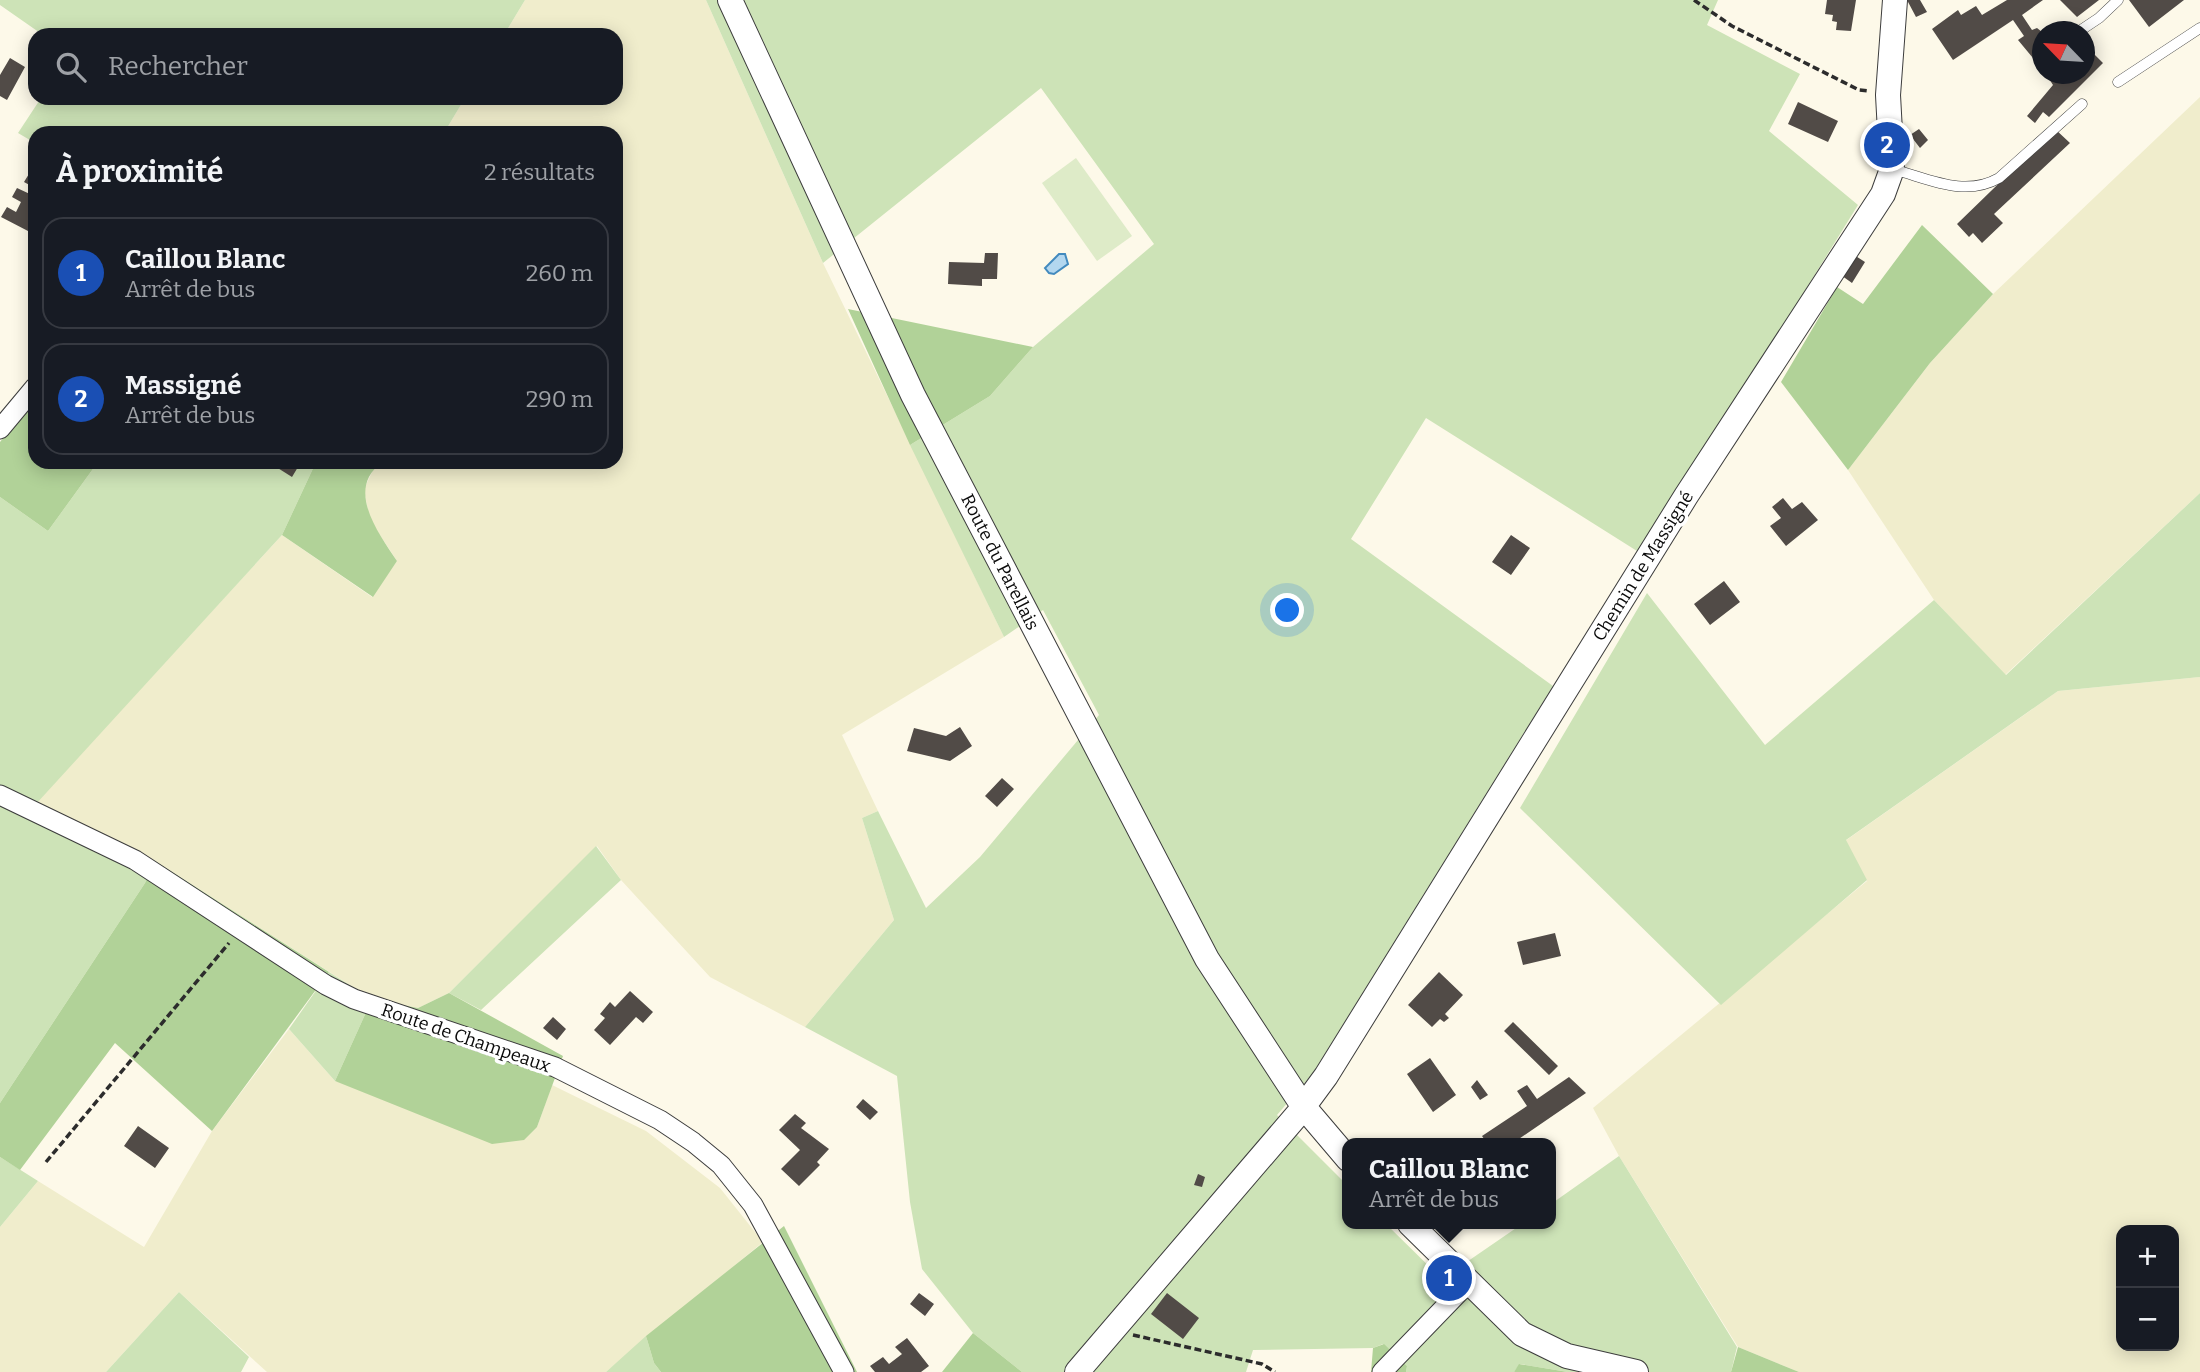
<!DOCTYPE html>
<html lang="fr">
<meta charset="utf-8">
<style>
body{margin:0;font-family:Bitter,serif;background:#20242c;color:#f1f3f6}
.controls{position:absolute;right:21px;bottom:21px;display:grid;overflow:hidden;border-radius:14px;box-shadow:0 4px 18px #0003}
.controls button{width:63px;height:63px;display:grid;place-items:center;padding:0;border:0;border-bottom:2px solid #363941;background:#171b24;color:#f1f3f6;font:35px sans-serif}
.compass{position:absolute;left:2032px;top:21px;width:63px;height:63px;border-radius:50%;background:#171b24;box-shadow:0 4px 18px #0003;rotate:295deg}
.you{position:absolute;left:1288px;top:611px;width:24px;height:24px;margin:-18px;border:5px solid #fff;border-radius:50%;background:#1a73e8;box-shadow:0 0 0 10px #1a73e833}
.badge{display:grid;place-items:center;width:46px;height:46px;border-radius:50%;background:#7c3aed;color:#fff;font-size:23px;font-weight:700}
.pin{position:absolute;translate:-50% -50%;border:4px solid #fff;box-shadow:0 2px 7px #0006}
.popup{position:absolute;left:1342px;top:1138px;width:214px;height:91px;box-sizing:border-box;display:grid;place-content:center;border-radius:14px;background:#171b24;filter:drop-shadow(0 2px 5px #0005);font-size:23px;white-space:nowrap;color:#9ea1a6}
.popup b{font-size:26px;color:#f1f3f6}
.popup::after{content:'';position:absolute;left:50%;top:100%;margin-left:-14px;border:14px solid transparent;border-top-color:#171b24}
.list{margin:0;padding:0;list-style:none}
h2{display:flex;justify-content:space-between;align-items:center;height:91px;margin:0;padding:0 28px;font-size:30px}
h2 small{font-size:23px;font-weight:400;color:#9ea1a6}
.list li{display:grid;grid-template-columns:46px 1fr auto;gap:21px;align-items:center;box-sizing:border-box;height:112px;margin:0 14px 14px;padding:0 14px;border:2px solid #363941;border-radius:21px}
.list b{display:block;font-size:26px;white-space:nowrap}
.list p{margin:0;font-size:23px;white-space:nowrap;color:#9ea1a6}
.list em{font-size:23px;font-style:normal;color:#9ea1a6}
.icon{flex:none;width:38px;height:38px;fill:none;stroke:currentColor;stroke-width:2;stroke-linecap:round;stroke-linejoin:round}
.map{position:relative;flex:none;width:2200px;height:1372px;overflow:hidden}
.search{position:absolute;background:#171b24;box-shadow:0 4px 18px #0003;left:28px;top:28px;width:595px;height:77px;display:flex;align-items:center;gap:18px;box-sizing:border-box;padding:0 24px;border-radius:21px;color:#9ea1a6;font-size:26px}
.panel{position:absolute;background:#171b24;box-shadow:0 4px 18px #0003;left:28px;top:126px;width:595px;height:343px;border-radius:21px}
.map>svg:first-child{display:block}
.farmland{fill:#f0edcc;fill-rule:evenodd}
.green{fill:#cde3b7}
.forest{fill:#b1d298}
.pitch{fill:#deebc8}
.water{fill:#b3d7ef;stroke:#428abe;stroke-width:2}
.building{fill:#514b47}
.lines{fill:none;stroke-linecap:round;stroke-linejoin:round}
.service-casing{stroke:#3d3d3d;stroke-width:11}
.minor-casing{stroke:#3d3d3d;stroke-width:21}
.tertiary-casing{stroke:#3d3d3d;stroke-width:26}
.path{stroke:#2c2c2c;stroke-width:3.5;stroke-dasharray:7 3.5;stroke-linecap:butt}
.service{stroke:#fff;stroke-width:10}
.minor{stroke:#fff;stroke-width:19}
.tertiary{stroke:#fff;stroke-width:24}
.labels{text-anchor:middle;stroke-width:7;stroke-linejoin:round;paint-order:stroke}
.street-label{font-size:18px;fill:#0a0a0a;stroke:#fff}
</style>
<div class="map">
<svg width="2200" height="1372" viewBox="0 0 2200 1372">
<rect width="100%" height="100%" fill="#fdf9e9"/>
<path class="farmland" d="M525 0H706L823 263 1004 637 842 735 878 811 862 818 894 920 805 1027 710 977 621 880 597 846 449 993 418 1008 372 999 155 861 35 804 282 535 372 597 397 561 370 520 365 496V487L374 468 383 462H616V133H444L465 98H616V35H504Z
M2200 97V493L2005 675 1934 600 1848 470 1930 363 1993 294Z
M2200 677V1372H1799L1738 1347 1619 1156 1593 1108 1867 881 1845 841 2058 691ZM2121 1230H2174V1346H2121Z
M289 1029 335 1081 537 1127 552 1085 646 1131 720 1188 763 1242 606 1372H267L179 1292 106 1372H0V1227L38 1181 144 1247 212 1131Z"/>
<path class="green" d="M0 0H525L504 35H43L0 5Z
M706 0H1718L1707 25 1800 74 1769 131 1858 205 1739 397 1637 551 1426 418 1351 539 1553 686 1313 1073 1277 1115 1347 1185 1348 1224H1386L1442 1279 1522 1224H1550L1551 1204 1619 1156 1737 1347 1731 1372H1568L1520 1364 1514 1372H1406L1407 1366 1383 1344 1373 1348 1253 1350 1246 1372H1022L973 1333 922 1269 910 1202 897 1076 805 1027 894 920 862 818 878 811 926 908 980 857 1099 715 1043 610 1004 637 910 445 990 396 1033 347 1154 244 1041 88 823 263Z
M41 98H465L444 133H35V143L18 133Z
M98 462H316L282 535 36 804 155 861 145 883 0 1103V497L48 531Z
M2200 493V677L2058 691 1846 840 1867 880 1721 1005 1520 808 1647 593 1765 745 1934 600 2006 675Z
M596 846 621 880 481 1010 449 993Z
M329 972 372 999 335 1081 289 1029Z
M0 1157 38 1181 0 1227Z
M179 1292 249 1357 241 1372H106Z
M646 1336 654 1363 661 1372H606Z"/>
<path class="forest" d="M1922 225 1993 294 1930 363 1848 470 1781 382 1837 287 1863 304Z
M848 309 1033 347 990 396 910 445Z
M35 398V462H98L48 531 0 497V442Z
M316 462H383C344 488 379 534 397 561L373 597 282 535Z
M155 861 329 972 212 1131 115 1043 20 1170 0 1157V1103L145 883Z
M449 993 563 1056 537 1127 524 1140 492 1144 335 1081 372 999 418 1008Z
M784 1226 857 1372H661L654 1363 646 1336Z
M973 1333 1022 1372H942Z
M1384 1344 1407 1366 1406 1372H1371L1373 1348Z
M1738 1347 1799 1372H1731Z
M1519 1364 1568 1372H1514Z"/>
<path class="pitch" d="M1076 158 1132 236 1097 261 1042 183Z"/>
<path class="water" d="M1059 254H1065L1068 264 1054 274 1049 273 1045 268Z"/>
<path class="building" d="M1827 0H1856L1851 31 1836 30 1837 22 1832 21 1833 15 1825 14Z
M1907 0H1920L1927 12 1916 17Z
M2007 0H2043L2022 15 2032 30 2037 28 2042 32V69L2018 40 2024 36 2013 20 1953 60 1932 29 1958 10 1961 15 1976 6 1982 15Z
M2060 0H2099L2077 17Z
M2129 0H2184L2149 27Z
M2089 49 2103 63 2049 117 2043 112 2035 123 2027 116 2053 85 2046 74H2084V53Z
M10 58 25 67 7 100 0 96V75Z
M1798 102 1838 121 1828 142 1788 124Z
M1919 129 1928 140 1920 148 1910 135Z
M2055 129 2070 143 1994 214 2003 223 1982 243 1973 233 1969 237 1957 224Z
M32 169 35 171V188L24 182Z
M17 188 32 195 35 189V219L28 231 1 217 7 207 16 212 21 202 12 197Z
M985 253H998L997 279H982V286L948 284 949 262 984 263Z
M1851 253 1865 262 1852 283 1838 273Z
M275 462H289L298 467 292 477 273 465Z
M1783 498 1792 509 1802 502 1818 520 1786 546 1770 526 1781 518 1772 507Z
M1511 535 1530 548 1511 575 1492 562Z
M1724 581 1740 602 1710 625 1694 604Z
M960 727 972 746 950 761 907 751 914 728 946 736Z
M1002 778 1014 789 997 807 985 796Z
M1555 933 1561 956 1523 965 1517 942Z
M1439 972 1463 995 1445 1014 1449 1018 1444 1022 1440 1019 1432 1027 1408 1005Z
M630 991 653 1012 643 1023 636 1017 610 1045 594 1030 605 1018 600 1014 610 1002 615 1007Z
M553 1017 566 1029 557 1040 543 1028Z
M1513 1022 1558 1066 1549 1075 1504 1031Z
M1430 1058 1456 1095 1433 1112 1407 1074Z
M1569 1077 1586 1093 1513 1143H1487L1482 1136 1527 1106 1517 1091 1527 1085 1537 1099Z
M1477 1080 1488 1095 1480 1100 1471 1087Z
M863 1099 878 1112 870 1120 856 1107Z
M795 1114 806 1123 801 1128 829 1149 817 1162 820 1165 799 1186 781 1169 800 1150 779 1130Z
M138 1126 169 1148 155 1168 124 1146Z
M1198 1174 1205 1177 1202 1187 1194 1185Z
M919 1293 934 1304 925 1316 910 1304Z
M1167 1293 1199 1318 1183 1339 1151 1314Z
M907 1338 929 1366 921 1372H875L870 1366 883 1357 889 1364 902 1354 895 1347Z"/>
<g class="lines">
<g class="service-casing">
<path id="service" d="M2078 32 2099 18 2118 0
M2118 82 2200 28
M1892 169C1928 178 1964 198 1999 178L2082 104"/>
</g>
<g class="minor-casing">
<path id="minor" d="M0 429 35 387
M0 795 135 860 326 985 354 999 555 1067 660 1120 693 1142 721 1165 753 1205 844 1372
M1382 1372 1468 1283"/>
</g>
<g class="tertiary-casing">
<path id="tertiary" d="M730 0 913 395 1207 959 1303 1106 1348 1159
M1410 1224 1522 1334 1567 1356 1636 1372
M1077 1372 1298 1114 1326 1076 1686 496 1883 194 1892 169 1888 95 1895 0"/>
</g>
<path class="path" d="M1694 0 1732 26 1859 90 1868 91
M46 1162 229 943
M1133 1335 1262 1364 1275 1372"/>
<use href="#service" class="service"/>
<use href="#minor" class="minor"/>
<use href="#tertiary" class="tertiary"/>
</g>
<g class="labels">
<g class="street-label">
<text transform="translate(1000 562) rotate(63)" y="6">Route du Parellais</text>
<text transform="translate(1643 566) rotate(-58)" y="6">Chemin de Massigné</text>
<text transform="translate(466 1038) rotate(19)" y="6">Route de Champeaux</text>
</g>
</g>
</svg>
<div class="controls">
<button>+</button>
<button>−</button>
</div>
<svg class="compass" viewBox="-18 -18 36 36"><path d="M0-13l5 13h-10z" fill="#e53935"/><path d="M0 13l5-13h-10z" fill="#9ea1a6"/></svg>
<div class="you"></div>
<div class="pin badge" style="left:1449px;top:1278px;background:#1a4fb4">1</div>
<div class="popup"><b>Caillou Blanc</b>Arrêt de bus</div>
<div class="pin badge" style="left:1887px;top:145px;background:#1a4fb4">2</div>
<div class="search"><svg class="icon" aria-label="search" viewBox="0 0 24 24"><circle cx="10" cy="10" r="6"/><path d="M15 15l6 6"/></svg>Rechercher</div>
<section class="panel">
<h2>À proximité<small>2 résultats</small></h2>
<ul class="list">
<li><span class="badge" style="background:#1a4fb4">1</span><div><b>Caillou Blanc</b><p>Arrêt de bus</p></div><em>260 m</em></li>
<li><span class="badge" style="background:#1a4fb4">2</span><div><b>Massigné</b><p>Arrêt de bus</p></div><em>290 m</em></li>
</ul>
</section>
</div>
